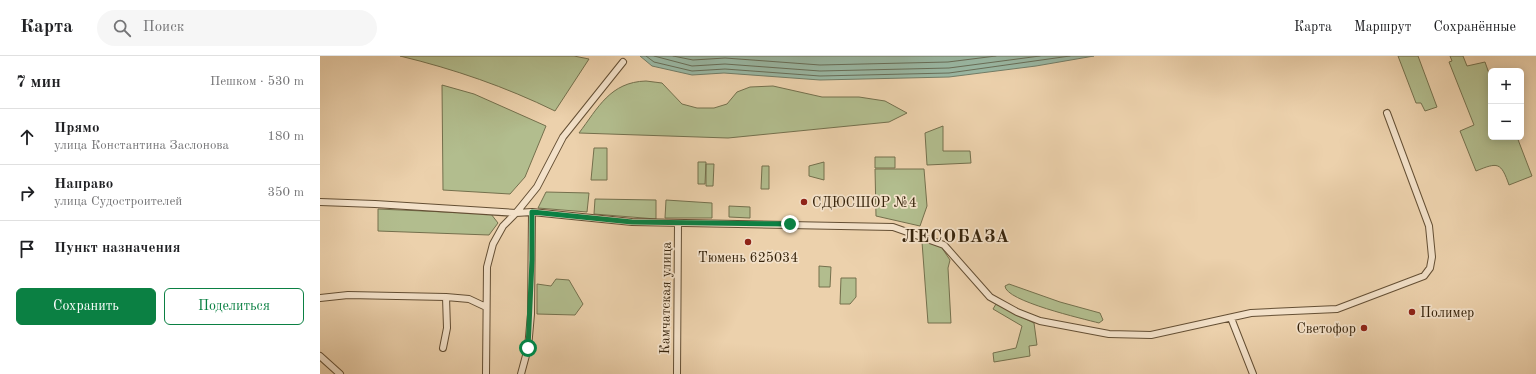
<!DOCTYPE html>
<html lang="ru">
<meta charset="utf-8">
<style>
body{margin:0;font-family:"Old Standard TT",serif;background:#f6f6f6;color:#202124}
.controls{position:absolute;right:12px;top:12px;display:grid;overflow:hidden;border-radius:6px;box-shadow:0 2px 10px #0003}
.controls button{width:36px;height:36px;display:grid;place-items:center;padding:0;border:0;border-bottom:1px solid #e0e0e0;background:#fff;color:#202124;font:20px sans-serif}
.stop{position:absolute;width:12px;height:12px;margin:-9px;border:3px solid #0b8043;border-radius:50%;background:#fff}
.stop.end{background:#0b8043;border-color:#fff;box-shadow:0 1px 4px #0008}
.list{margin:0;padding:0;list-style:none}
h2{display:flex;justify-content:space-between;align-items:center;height:52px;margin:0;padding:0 16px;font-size:17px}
h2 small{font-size:13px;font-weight:400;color:#757577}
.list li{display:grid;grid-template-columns:26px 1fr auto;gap:12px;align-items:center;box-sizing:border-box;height:56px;padding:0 16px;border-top:1px solid #e0e0e0}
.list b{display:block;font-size:15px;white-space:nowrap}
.list p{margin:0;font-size:13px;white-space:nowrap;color:#757577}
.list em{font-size:13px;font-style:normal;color:#757577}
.actions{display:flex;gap:8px;padding:12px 16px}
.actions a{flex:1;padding:9px 0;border:1px solid #0b8043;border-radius:6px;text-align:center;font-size:14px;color:#0b8043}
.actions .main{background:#0b8043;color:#fff}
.icon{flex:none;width:22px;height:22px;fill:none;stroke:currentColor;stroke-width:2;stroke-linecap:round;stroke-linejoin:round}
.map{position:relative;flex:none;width:1216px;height:318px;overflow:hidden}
header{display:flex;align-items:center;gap:24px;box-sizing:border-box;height:56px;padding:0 20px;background:#fff;border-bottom:1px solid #e0e0e0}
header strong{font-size:19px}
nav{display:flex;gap:22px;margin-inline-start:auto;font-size:14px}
.search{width:280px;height:36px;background:#f6f6f6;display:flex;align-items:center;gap:10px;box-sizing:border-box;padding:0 14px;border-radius:22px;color:#757577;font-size:15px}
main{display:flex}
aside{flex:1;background:#fff}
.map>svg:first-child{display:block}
.green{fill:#b2bd8e;stroke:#74704d}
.water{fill:#9ab8a4;stroke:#727d67}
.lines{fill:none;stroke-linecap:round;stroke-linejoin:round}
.shore{stroke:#686e58;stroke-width:1}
.street-casing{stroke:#644f34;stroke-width:8}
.street{stroke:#f3e1c9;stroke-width:6}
.route{stroke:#0b8043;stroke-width:5}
.poi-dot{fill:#8f2418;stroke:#f3e1c9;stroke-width:1.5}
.labels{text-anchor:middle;stroke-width:3.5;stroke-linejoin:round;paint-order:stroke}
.poi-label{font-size:14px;fill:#37240c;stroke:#f3e1c9;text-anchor:start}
.street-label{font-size:14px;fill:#37240c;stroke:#f3e1c9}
.district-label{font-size:18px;font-weight:bold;letter-spacing:1px;fill:#37240c;stroke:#f3e1c9}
</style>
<header>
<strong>Карта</strong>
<div class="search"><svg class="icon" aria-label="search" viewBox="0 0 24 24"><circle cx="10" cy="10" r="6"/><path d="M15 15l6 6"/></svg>Поиск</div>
<nav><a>Карта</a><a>Маршрут</a><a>Сохранённые</a></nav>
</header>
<main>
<aside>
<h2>7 мин<small>Пешком · 530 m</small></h2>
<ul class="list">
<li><svg class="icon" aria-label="ahead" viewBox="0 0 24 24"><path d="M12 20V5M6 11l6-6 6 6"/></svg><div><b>Прямо</b><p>улица Константина Заслонова</p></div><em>180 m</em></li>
<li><svg class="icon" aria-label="right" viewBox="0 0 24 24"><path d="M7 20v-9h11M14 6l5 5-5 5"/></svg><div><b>Направо</b><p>улица Судостроителей</p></div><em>350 m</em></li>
<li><svg class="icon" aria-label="arrive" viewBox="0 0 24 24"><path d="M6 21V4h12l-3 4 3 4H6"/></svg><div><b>Пункт назначения</b></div></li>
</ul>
<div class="actions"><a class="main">Сохранить</a><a>Поделиться</a></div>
</aside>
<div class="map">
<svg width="1216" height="318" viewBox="0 0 1216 318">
<rect width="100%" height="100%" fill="#ecd1ac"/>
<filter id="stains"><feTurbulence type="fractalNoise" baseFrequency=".005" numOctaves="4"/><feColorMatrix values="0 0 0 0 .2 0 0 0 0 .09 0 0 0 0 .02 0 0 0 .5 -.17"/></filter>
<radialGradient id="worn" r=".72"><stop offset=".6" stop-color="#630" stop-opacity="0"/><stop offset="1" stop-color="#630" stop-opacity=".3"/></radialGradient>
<path class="green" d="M80 0H254L269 3 235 55C186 31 134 13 80 0Z
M1078 0H1098L1117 51 1105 55 1101 47H1096Z
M1130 0H1143L1147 10 1165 6 1171 23V81H1197L1212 120 1189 129C1181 106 1178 106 1156 115L1140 75 1154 69 1129 6 1132 5Z
M326 25 342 27 362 48 377 52H394L407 48 417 36 430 31 453 30 502 41H539L565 45 587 57 569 66 408 82 259 77C278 52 290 26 326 25Z
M122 29 154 38 226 70 205 121 190 138 123 134Z
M623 70V95H650L651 107 607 109 605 77Z
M274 92H287V124H271Z
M555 101H575V112H555Z
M378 106H386L385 128H378Z
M504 106V124L489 120V110Z
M386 108H394L393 130H386Z
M442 110H449V133H441Z
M555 113H604L607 150 600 170 556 160Z
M226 136 269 137 267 156 218 152Z
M275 143 336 144V163L274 158Z
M346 144 392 147V162H345Z
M409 150 430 151V162L409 161Z
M58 153 171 158 178 167 169 179 58 175Z
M602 186 620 189 630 204 628 212 631 267H608Z
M499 210 511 211 510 231H499Z
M521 222H536V241L530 248H520Z
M236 223 249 224 263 248 255 259 217 258V228L231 230Z
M689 228 740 246 780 257 783 264 779 267C764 263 685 245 685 230Z
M676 248 714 267 717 289 709 290 710 300 674 306 673 297 696 292 702 270 673 253Z"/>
<path class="water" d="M320 0H774L716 10 629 21 500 24 404 17 372 19 332 10Z"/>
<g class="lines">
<path class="shore" d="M326 0 334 6 372 15 405 13 500 20 629 17 750 0
M334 0 372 10 405 8 500 15 629 12 720 0
M353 0 373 4 405 2 500 9 628 6 676 0"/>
<g class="street-casing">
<path id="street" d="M0 146 55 148 196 157 212 156 312 166 573 171 624 189 670 241 697 256 720 265 789 278 831 279 931 257 1017 253 1104 220 1110 212 1112 201 1109 170 1067 57
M0 242 28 239 126 241 149 243 166 251
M911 262 933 318
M123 292 127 272 126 241
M0 300 20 318
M166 318 167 211 173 188 183 170 196 157 217 131 243 81 303 6
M201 318 208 292 211 258 212 156
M357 318 358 167"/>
</g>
<use href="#street" class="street"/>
</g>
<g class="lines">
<path class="route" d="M208 292 212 204V156L312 166 470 168"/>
</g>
<g class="poi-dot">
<circle cx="484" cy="146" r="4"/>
<circle cx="428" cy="186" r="4"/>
<circle cx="1092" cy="256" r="4"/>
<circle cx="1044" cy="272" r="4"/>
</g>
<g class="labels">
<g class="poi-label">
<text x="492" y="151">СДЮСШОР №4</text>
<text x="428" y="206" text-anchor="middle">Тюмень 625034</text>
<text x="1100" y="261">Полимер</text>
<text x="1036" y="277" text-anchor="end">Светофор</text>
</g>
<g class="street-label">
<text transform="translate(345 242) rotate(-89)" y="5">Камчатская улица</text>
</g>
<g class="district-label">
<text x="636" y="186">ЛЕСОБАЗА</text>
</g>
</g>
<rect width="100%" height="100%" filter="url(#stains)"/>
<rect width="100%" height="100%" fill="url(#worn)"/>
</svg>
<div class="controls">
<button>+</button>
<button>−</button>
</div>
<div class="stop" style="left:208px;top:292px"></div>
<div class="stop end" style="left:470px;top:168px"></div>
</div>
</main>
